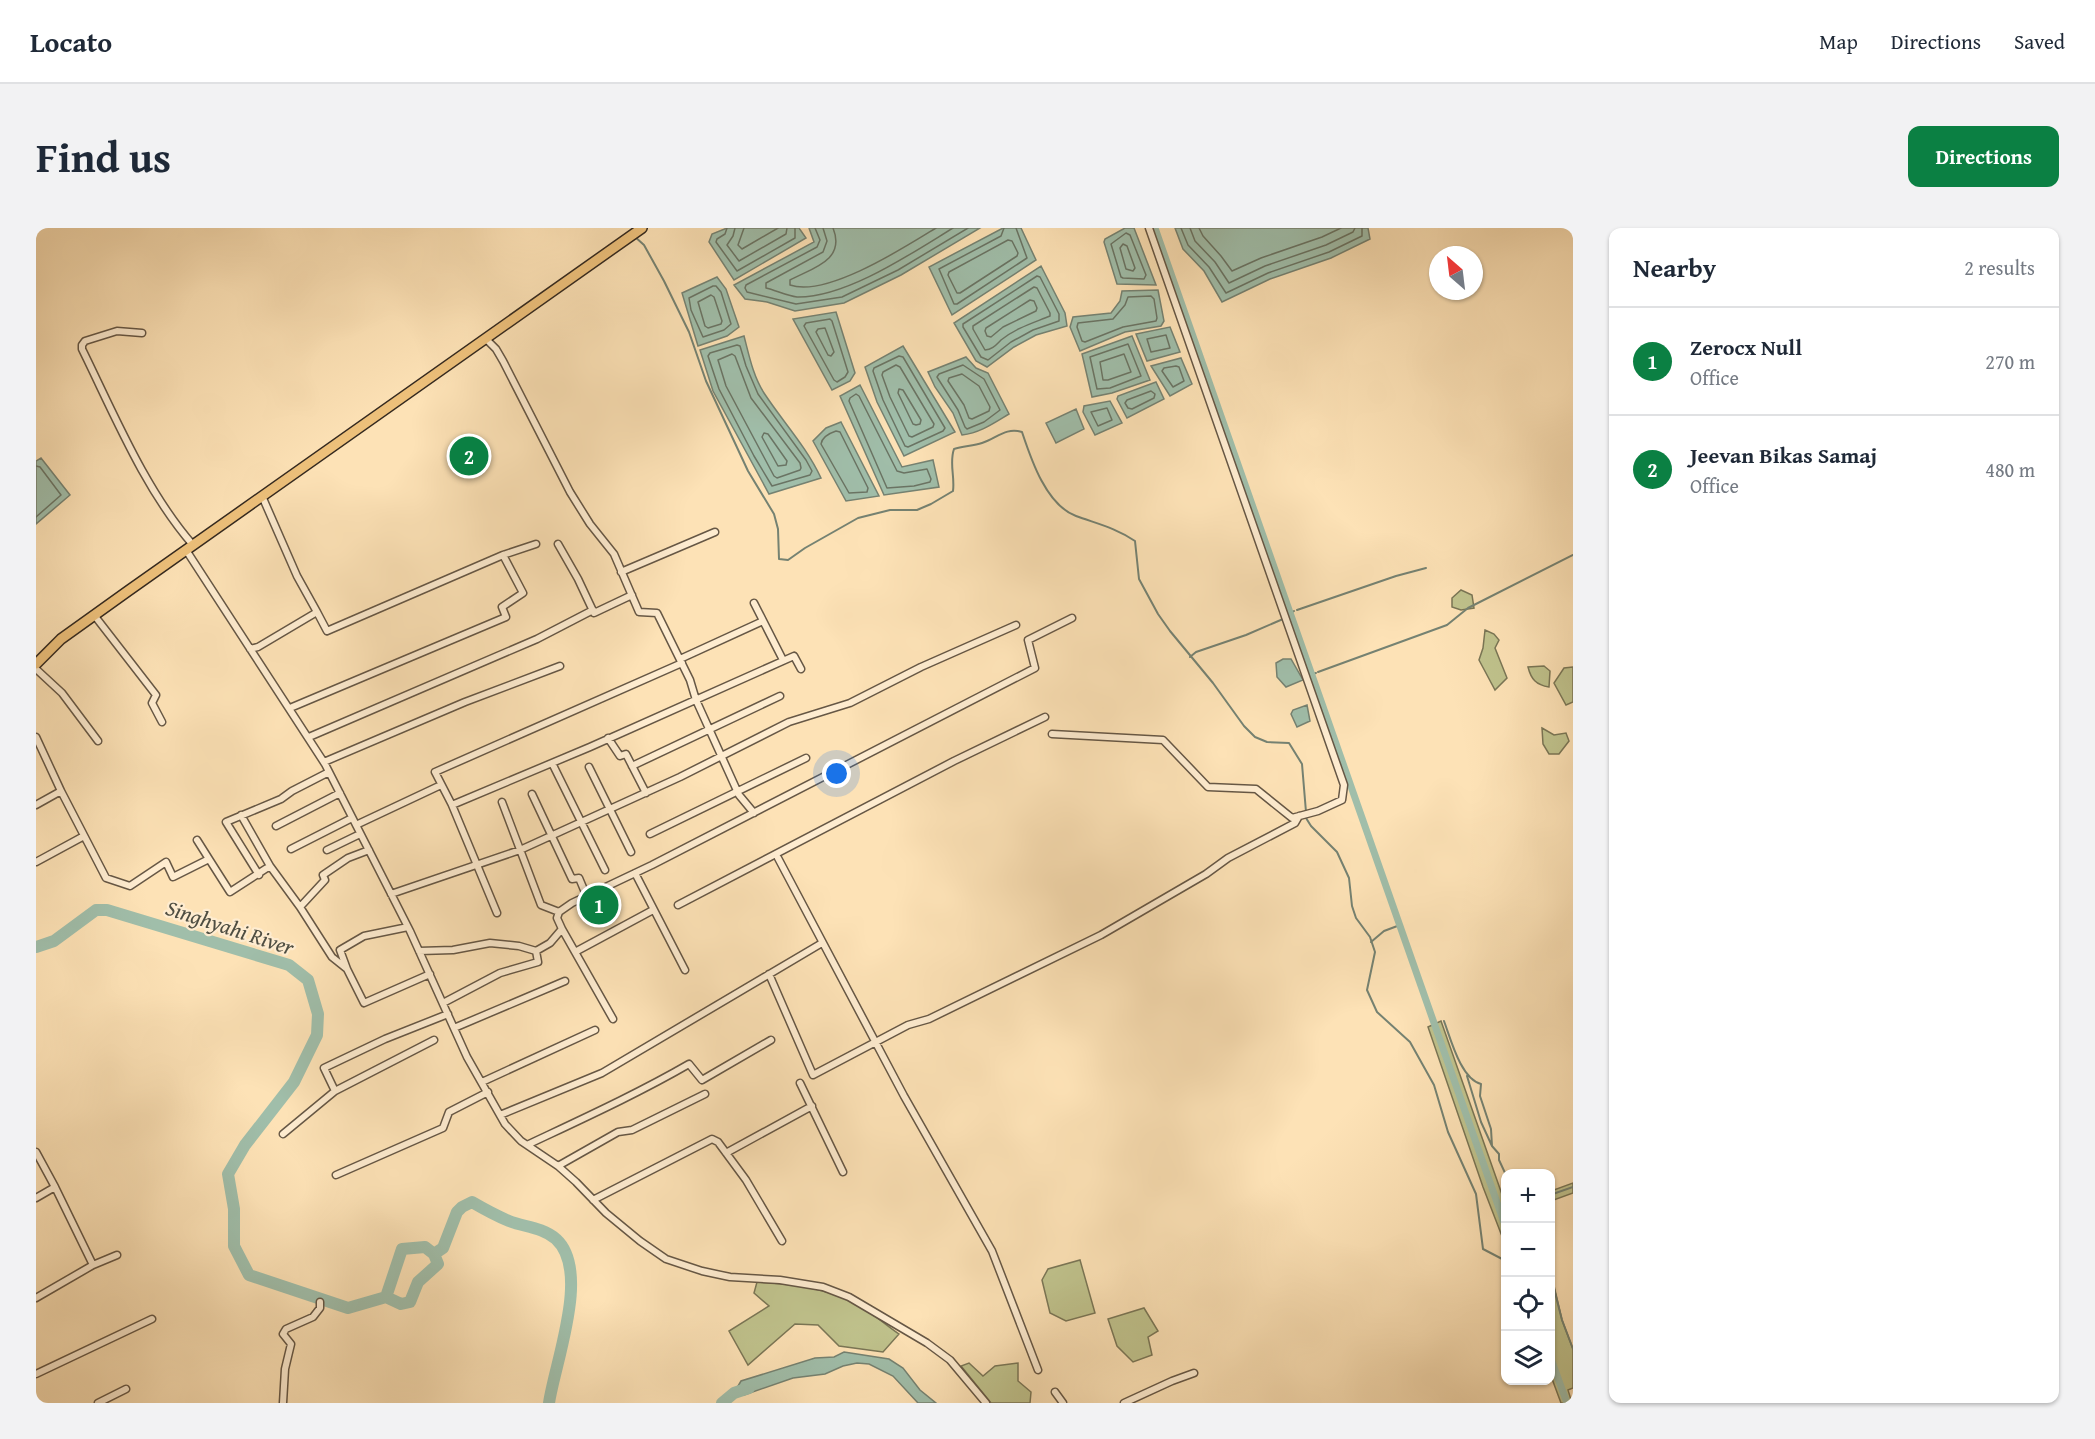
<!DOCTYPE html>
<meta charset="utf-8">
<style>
body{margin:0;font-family:"Gentium Book Plus",serif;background:#f2f2f3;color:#1f2937}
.controls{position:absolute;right:18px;bottom:18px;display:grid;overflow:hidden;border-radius:12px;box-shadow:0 2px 4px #0004}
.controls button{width:54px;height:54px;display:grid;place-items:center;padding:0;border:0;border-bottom:2px solid #e0e1e3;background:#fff;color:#1f2937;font:30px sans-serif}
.compass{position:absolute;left:1393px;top:18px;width:54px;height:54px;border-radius:50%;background:#fff;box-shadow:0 2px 4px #0004;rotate:332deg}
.you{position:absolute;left:801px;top:546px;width:21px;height:21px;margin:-15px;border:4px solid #fff;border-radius:50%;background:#1a73e8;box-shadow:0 0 0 9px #1a73e833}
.badge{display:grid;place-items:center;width:39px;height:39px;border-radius:50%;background:#0b8043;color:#fff;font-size:20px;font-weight:700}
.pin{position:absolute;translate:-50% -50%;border:3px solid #fff;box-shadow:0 2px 6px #0006}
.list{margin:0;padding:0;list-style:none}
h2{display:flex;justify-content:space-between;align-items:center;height:78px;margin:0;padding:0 24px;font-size:26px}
h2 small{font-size:20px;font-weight:400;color:#747a83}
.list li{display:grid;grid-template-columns:39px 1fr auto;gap:18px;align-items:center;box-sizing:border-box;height:108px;padding:0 24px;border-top:2px solid #e0e1e3}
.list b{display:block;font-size:22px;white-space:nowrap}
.list p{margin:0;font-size:20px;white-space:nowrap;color:#747a83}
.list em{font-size:20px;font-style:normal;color:#747a83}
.icon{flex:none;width:33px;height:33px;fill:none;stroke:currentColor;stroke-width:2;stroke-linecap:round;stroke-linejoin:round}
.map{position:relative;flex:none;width:1537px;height:1175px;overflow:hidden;border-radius:12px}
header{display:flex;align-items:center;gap:36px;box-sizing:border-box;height:84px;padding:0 30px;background:#fff;border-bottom:2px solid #e0e1e3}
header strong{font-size:28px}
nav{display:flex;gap:33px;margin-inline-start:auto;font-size:21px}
.intro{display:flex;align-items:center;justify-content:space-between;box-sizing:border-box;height:144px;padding:0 36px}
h1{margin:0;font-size:42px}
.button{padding:15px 27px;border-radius:12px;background:#0b8043;color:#fff;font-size:21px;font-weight:700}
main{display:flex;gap:36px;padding:0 36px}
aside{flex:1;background:#fff;border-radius:12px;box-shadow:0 2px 4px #0004}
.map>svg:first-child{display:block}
.green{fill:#c0c38d;stroke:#7a7656;stroke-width:1.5}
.water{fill:#a0beaa;stroke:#758272;stroke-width:1.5}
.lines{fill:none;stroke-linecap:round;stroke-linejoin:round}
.shore{stroke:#6a7464;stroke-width:1.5}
.stream{stroke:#758272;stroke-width:2}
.canal{stroke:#a0beaa;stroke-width:7}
.river{stroke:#a0beaa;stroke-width:12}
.street-casing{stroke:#665745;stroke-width:9}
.primary-casing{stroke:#34291f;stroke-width:12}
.street{stroke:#feecd0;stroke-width:6}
.primary{stroke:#eec17b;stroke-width:9}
.labels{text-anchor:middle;stroke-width:4.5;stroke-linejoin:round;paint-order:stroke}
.water-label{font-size:22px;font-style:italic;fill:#4f4e42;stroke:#feecd0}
</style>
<header>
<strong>Locato</strong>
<nav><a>Map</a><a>Directions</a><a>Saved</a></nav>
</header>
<div class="intro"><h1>Find us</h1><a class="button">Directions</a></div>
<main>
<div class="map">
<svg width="1537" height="1175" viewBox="0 0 1537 1175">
<rect width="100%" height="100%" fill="#fde2b6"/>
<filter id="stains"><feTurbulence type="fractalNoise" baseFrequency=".00333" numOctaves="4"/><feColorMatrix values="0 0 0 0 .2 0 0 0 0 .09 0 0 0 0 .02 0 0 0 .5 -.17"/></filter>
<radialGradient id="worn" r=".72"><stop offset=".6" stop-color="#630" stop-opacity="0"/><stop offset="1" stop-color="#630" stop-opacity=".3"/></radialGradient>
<path class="green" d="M1425 362 1436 367 1438 380 1425 382 1416 379V370Z
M1449 402 1458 406 1463 412 1459 420 1471 450 1459 462 1443 432 1447 420Z
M1508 438 1514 443 1513 459C1500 457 1495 451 1492 439Z
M1537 439V474L1530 477 1518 455 1528 440Z
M1506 500 1518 507 1530 505 1533 513 1523 526H1513L1507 516Z
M1405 793 1469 975V1016L1447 959 1392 799Z
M1537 955V965L1515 973V963Z
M1044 1032 1059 1085 1030 1093 1014 1085 1006 1052 1012 1041Z
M1515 1045 1526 1092 1537 1121V1160L1532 1162 1536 1175H1525L1515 1148Z
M721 1054C752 1056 784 1059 812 1072 830 1079 847 1095 863 1106L847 1124 803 1118 782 1097 759 1096 712 1137 693 1103 733 1078 718 1065Z
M1108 1080 1122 1103 1112 1109 1116 1127 1097 1134 1081 1118 1072 1091Z
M933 1135 947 1148 959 1138 982 1135V1153L995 1164 994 1175H955L925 1138Z"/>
<path class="water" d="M691 0H763L770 10 698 52 673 14 676 6Z
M773 0H944L865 47 808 75 759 83 731 74 709 71 698 57 778 14Z
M967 0H985L1000 32 916 87 893 39Z
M1089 0H1098L1120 57 1081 56 1068 14 1069 11Z
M1139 0H1332L1334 11 1295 30 1234 51 1186 74 1168 43 1147 21Z
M1005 38 1029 85 1031 98 1000 107 978 119 951 139 940 133 918 95Z
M681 49 690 61 703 99 691 108 662 118 646 65Z
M1122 62 1128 93 1125 98 1089 104 1044 123 1034 99 1037 89 1075 85 1084 73 1086 63Z
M800 84 819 145 814 153 796 162 757 91Z
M1134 99 1144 124 1111 133 1100 106Z
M708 108C713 127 717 148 728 165 747 194 770 218 785 250L733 266 677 163 664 122Z
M1096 108 1114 152 1076 165 1056 169 1046 126Z
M867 118 919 204 868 228 841 174 829 139Z
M930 129 940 140 952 145 973 186C958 195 944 205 926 207L917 185 899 159 892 144Z
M1145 130 1156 156 1134 168 1115 138Z
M1120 154 1128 171 1091 190 1081 171 1082 168Z
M824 157 866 239 897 232 903 259 848 267 804 168Z
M1074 173 1086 195 1059 207 1047 184 1048 178Z
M1040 181 1048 201 1020 215 1010 195Z
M805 194 843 268 810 273 777 213 790 200Z
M5 230 34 267 0 296V233Z
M1247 431H1255L1267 452 1250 459 1241 449 1240 435Z
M1271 477 1274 493 1261 499 1255 486 1257 482Z
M808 1124 853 1131 867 1140 884 1162 900 1175H882L857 1148 833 1136 821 1135 807 1138 789 1146 757 1150 708 1167 698 1165 705 1153 779 1130 798 1129Z"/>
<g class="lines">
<path class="shore" d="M691 0 689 6 681 11 680 14 701 43 759 10V0
M699 0 697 8 691 17 703 33 750 6 751 0
M708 0 702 17 706 21 742 0
M779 0 784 12 781 19 710 57 709 60 711 64 760 76 806 69 862 42 932 0
M787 0 791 13 787 24 730 55V60C739 62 751 68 761 69 810 70 876 25 917 0
M797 0C810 32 777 40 754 52V57C790 70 869 19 900 0
M968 0 965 8 903 41 918 76H921L991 30 980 0
M1145 0 1152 17 1173 39 1190 65 1232 45 1293 24 1326 8V0
M1154 0 1159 13 1179 34 1193 55 1229 38 1290 17 1317 4 1319 0
M1163 0 1167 8 1185 28 1196 43 1225 30 1286 9 1305 0
M1090 5 1094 7 1110 47 1108 51 1087 50 1085 49 1075 16Z
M972 12 976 13 982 25 981 28 924 65H921L912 47 913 44Z
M1087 16 1091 18 1099 40 1097 43 1090 41 1084 20Z
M1001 48 1004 49 1023 86V93L997 102 975 114 952 132 945 129 927 99V96Z
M677 58H680L685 64 695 96 688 102 667 109 655 82 653 70Z
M998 59 1001 60 1014 85V88C997 95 980 100 965 112 960 117 956 122 949 122L937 101V98Z
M675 67 678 69 686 93 685 96 672 100 669 98 662 74Z
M1115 68 1118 71 1121 90 1120 93 1087 99 1049 114 1046 113 1041 99 1042 95 1077 91 1089 77 1092 69Z
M994 72 998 73 1001 80 1000 83 967 99 955 109 951 108 949 103 950 100Z
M794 91 796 93 812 144 809 149 801 154 798 152 768 98 770 95Z
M789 100 798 124 795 128 792 127 780 104 782 101Z
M1130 107 1134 120 1115 124 1111 111Z
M1092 116 1105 148 1074 160 1061 161 1054 129Z
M701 117 704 118 710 138 722 166 770 232 776 243 774 247 736 258 718 228 683 161 672 128 674 125Z
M696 126 699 128 715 170 764 235 765 240 764 242 741 250 738 248 690 158 682 132Z
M1088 126 1095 144 1072 152H1067L1064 134Z
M863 128 867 129 909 200 907 203 872 219 869 218 847 172 837 143 838 140Z
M860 137 864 139 898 196 897 199 876 209 873 208 854 169 846 147 847 144Z
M927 137 948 151 964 182 948 194 931 201 929 199 922 182 901 149 903 146Z
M1140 138 1143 139 1148 153 1137 159 1126 143 1128 140Z
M926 146 943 158 954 179 953 183 936 191 933 190 928 177 912 153 913 150Z
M863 161 867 162 885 192 884 196 880 197 877 196 862 165Z
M1115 163 1119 166 1118 170 1096 181 1092 180 1089 175 1091 172Z
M820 166 823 168 861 243 868 245 891 241 895 251 894 254 878 258 851 260 813 173 814 170Z
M1071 180 1076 192 1062 198 1055 184Z
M800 203 804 204 832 260 831 264 813 265 785 216C786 209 794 205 800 203Z
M728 205 732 206 751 233 750 237 742 238 726 209Z
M0 238 4 239 25 267 0 289"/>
<path class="stream" d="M598 8 608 17 628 53 653 104 670 153 712 243 738 286 742 301 743 331 752 332 769 320 822 290 854 282H881L895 276 917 263C919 248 913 235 918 221 927 218 937 218 946 215 961 210 970 199 986 204 995 231 1010 277 1040 288 1062 296 1080 300 1099 313L1103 351 1122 386 1134 403 1177 455 1208 498 1219 509 1231 514 1253 515 1266 536 1270 584
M1261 382 1360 348 1390 340
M1255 385 1258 383
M1253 390 1256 388
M1154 429 1160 424 1210 407 1247 391
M1282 444 1411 397 1432 380 1537 327
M1276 446 1280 445
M1270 590 1275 598 1301 624 1313 650 1316 678 1320 690 1334 709 1339 724 1331 762 1341 784 1374 814 1398 857 1412 904 1440 966 1447 1021 1470 1033
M1335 714 1348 703 1364 697
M1408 793C1415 812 1425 851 1445 856L1444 868 1455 901 1456 918 1463 926V932L1470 947
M1431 848 1445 894 1456 918
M1514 967 1537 959
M1514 1045 1526 1092 1537 1121"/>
<path class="canal" d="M1119 0 1470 1000
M1514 1128 1531 1175"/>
<path class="river" d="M0 719 18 713 60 682H71L253 737 272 752 282 786 281 807 258 854 209 917 192 946 198 981V1018L213 1047 312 1080 350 1069 366 1021 389 1019 398 1026 407 1020 421 984 426 979 436 974C448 981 461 988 473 993 488 999 506 999 520 1011 555 1043 519 1134 513 1175
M350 1069 365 1076 374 1074 382 1054 402 1036 398 1026
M686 1175 698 1165 713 1160"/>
<g class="street-casing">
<path id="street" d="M106 105 81 103 49 113 46 117V121C78 186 109 262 157 317
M449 110 460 121 467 133 534 264 554 296 578 326 603 384 621 385 654 452 660 472 703 567 718 585
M226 268 261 348 281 384
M522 316 542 351 558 385 596 367
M150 322 289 536 374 703 431 829 469 896 485 913 522 938 540 954 570 985 604 1013 630 1031 666 1043 694 1049 744 1052 787 1059 813 1069 891 1115 914 1132 950 1175
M585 344 679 304
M718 375 747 432
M58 387 120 467 116 475 126 494
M214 421 222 419 281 384 291 403 467 327 500 316
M644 431 727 393
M0 441 26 465 62 513
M254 480 470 389 466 379 487 365 467 327
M1016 506 1127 512 1172 559 1220 561 1256 590 1282 583 1306 572 1308 557 1113 0
M0 509 25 563
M273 509 501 411 557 382
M572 510 584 528 590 526 610 565
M288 534 429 474 524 438
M516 535 569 642
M596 538 744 468
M553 539 595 624
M496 566 536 651 543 650 551 669
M466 574 505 677 523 684
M0 577 25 563 70 650 94 658 130 634 137 649 173 631 194 664 234 638 264 679 289 652 287 647 312 630 333 622
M416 577 554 519 758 428 765 441
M205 587 234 638
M320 597 405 557
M240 598 304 565
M614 606 770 530
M161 612 173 631
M255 621 316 590
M291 622 324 606
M742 630 868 868 956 1023 1002 1142
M0 634 48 608
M599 645 649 742
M223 647 190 594 245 571 256 563 293 544
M355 666 484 622 644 549 753 494 814 475 885 439 980 397
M642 677 918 533 1009 489
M264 679 296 729 311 741 304 722 328 708 372 699
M461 685 416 577 399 544 646 435
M526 701 577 791
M383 723 417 722 454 715 483 718 500 723 514 715 526 701 521 690 523 684 536 675 616 637 999 440 992 412 1036 390
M539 724 617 682
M311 741 328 775 394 746
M733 746 777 847 872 797 893 791 1065 707 1170 646 1192 630 1259 595 1263 588
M407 775 464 745 502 734 500 723
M418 800 529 753
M446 854 559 802
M764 855 807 944
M299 863 288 840 349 811 412 786
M464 887 566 845 786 715
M247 906 299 863 398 812
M491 917C546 891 601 866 653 836L666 852 735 812
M0 924 19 959 0 970
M690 925 776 878
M522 938 582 904 596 902 669 866
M300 947 407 900 413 884 452 864
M557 972 676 911 682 914 710 952 746 1013
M57 1037 81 1027
M0 1070 57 1037 19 959
M0 1146 116 1091
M1019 1164 1027 1175
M62 1175 90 1161
M247 1175 249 1141 255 1116 247 1106 250 1101 277 1089 284 1080V1074
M1088 1175 1136 1153 1158 1145"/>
</g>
<g class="primary-casing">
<path id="primary" d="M0 436 25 411 92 363 606 0"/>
</g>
<use href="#street" class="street"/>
<use href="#primary" class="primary"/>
</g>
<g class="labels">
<g class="water-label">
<text transform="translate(194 699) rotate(18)" y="8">Singhyahi River</text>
</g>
</g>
<rect width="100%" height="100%" filter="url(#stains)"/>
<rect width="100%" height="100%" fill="url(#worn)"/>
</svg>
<div class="controls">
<button>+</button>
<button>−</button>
<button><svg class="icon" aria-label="locate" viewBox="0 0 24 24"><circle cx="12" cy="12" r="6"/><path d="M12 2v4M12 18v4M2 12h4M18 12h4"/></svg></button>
<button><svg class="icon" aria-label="layers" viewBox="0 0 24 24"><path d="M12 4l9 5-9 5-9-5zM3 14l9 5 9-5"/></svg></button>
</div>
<svg class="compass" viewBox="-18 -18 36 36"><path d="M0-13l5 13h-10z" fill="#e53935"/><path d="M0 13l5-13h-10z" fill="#747a83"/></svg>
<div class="you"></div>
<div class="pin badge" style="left:563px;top:677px">1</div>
<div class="pin badge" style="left:433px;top:228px">2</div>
</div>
<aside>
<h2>Nearby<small>2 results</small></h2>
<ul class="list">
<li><span class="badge">1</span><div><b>Zerocx Null</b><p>Office</p></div><em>270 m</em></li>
<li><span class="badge">2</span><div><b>Jeevan Bikas Samaj</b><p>Office</p></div><em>480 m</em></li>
</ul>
</aside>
</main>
